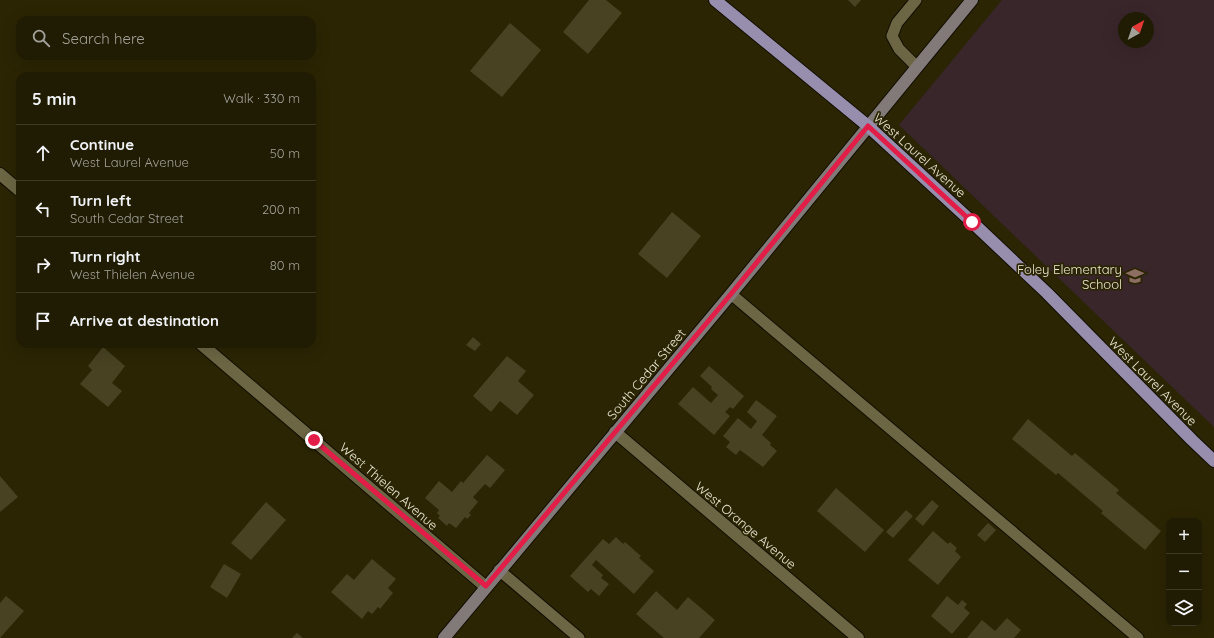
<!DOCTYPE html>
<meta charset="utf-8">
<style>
body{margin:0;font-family:Quicksand,sans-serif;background:#28250d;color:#f1f3f6}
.controls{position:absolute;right:12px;bottom:12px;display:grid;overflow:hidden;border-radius:8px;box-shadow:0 4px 16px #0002}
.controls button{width:36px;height:36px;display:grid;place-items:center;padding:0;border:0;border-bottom:1px solid #3d3a25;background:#201c03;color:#f1f3f6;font:20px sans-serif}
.compass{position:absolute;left:1118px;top:12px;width:36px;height:36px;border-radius:50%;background:#201c03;box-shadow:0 4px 16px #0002;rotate:40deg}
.stop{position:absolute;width:12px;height:12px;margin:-9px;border:3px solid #e11d48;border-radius:50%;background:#fff}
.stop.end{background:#e11d48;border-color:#fff;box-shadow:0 1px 4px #0008}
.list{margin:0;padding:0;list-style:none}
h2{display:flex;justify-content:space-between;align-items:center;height:52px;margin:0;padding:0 16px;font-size:17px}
h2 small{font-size:13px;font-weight:400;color:#a2a19a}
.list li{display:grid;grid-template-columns:26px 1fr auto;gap:12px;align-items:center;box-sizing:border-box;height:56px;padding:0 16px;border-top:1px solid #3d3a25}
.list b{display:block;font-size:15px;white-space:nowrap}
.list p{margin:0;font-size:13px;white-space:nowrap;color:#a2a19a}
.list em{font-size:13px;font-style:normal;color:#a2a19a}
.icon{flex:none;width:22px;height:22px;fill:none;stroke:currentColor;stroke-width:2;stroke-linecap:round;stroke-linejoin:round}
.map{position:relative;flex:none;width:1214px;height:638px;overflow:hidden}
.search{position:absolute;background:#201c03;box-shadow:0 4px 16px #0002;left:16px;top:16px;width:300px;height:44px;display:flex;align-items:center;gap:10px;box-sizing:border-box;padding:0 14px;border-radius:12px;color:#a2a19a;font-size:15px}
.panel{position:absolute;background:#201c03;box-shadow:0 4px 16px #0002;left:16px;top:72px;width:300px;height:276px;border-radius:12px}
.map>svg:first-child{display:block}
.education{fill:#39262b;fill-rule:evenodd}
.building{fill:#484222}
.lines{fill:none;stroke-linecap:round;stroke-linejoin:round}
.lane-casing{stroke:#120e00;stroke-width:13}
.street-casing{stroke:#120e00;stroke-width:14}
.secondary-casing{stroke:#120e00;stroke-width:14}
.primary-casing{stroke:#120e00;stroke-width:14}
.lane{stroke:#6c6644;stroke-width:11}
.street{stroke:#6c6644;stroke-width:12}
.secondary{stroke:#817a79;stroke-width:12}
.primary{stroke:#978ead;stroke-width:12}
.route{stroke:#e11d48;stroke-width:5}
.labels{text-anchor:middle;stroke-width:3.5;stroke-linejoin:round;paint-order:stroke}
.street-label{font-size:13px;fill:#ebe8d5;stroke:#2b2504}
.poi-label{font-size:13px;fill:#ebe8d5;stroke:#2b2504;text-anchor:end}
</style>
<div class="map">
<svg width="1214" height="638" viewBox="0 0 1214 638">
<rect width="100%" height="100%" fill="#2b2504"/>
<path class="education" d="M1002 0H1214V427L899 125ZM1124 18H1148V42H1124Z"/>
<path class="building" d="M589 0H606L622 13 588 54 563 32Z
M848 0H861L855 7Z
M510 23 541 50 502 97 470 71Z
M672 212 701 236 667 278 638 254Z
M473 337 481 344 475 351 466 345Z
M103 347 125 366 112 383 122 391 108 407 80 384 92 370 88 366Z
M507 356 526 371 518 381 534 395 517 415 500 401 491 412 473 396Z
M709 366 744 396 733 409 730 407 725 412 730 416 714 435 678 404 693 387 711 403 718 395 711 389 712 387 700 376Z
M756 400 777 416 762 435 771 443 770 445 777 451 763 467 740 450 736 455 726 447 730 442 723 436 738 418 751 429 757 421 747 412Z
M1028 419 1072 456 1075 453 1119 490 1116 493 1161 531 1145 550 1101 513 1103 511 1058 473 1056 475 1012 439Z
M487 455 505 470 490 488 485 484 473 497 478 502 469 513 471 515 467 519 465 517 456 528 449 523 447 526 438 518 440 516 437 513 439 510 425 498 439 481 452 492 461 481 463 483Z
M0 476 18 497 0 512Z
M836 488 884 530 865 552 817 511Z
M932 500 939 506 923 526 915 519Z
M266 502 286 520 251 560 231 543Z
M906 510 913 516 893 538 886 532Z
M988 523 996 530 985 542 977 535Z
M933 531 948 544 950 542 957 548 955 551 961 557 938 585 908 560Z
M616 537 623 544 625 542 641 556 639 558 654 571 634 594 596 560 592 565 603 575 601 578 609 584 599 596 591 589 588 592 570 576 603 539 609 544Z
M372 559 396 579 388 588 393 593 380 609 378 607 372 614 368 611 362 619 331 592 347 574 354 580Z
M224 564 241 574 227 598 210 587Z
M656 591 677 610 688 597 715 620 699 638H664L636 614Z
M6 596 24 611 0 638V603Z
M947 596 958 605 962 600 967 604 964 608 970 613 952 634 931 616Z
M1007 618 1021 630 1014 638H967L982 620 995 631Z
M297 633 303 638H292Z"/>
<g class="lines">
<g class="lane-casing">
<path id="lane" d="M916 0 897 23 892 36 899 49 917 67
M731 294 1138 638
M499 570 579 638"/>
</g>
<g class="street-casing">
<path id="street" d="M0 174 20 191
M201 344 486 587
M615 432 858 638"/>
</g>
<g class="secondary-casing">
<path id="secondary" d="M444 638 731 294 972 0"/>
</g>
<g class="primary-casing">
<path id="primary" d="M715 0 868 126 972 222 1047 293 1192 440 1214 461"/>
</g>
<use href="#lane" class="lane"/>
<use href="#street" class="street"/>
<use href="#secondary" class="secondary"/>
<use href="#primary" class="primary"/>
</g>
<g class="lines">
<path class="route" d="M314 440 486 586 731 294 868 126 972 222"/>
</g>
<defs>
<g id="school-bare" transform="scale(1.38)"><path d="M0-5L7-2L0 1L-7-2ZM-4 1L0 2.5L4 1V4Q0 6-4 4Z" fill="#8d6e63" stroke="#2b2504" stroke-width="2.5" paint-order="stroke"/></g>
</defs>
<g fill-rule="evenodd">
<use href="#school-bare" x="1135" y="276"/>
</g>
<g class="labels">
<g class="street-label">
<text transform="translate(920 155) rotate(42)" y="5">West Laurel Avenue</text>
<text transform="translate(646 374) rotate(-50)" y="5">South Cedar Street</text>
<text transform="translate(1153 381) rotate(45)" y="5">West Laurel Avenue</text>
<text transform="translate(389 486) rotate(41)" y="5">West Thielen Avenue</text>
<text transform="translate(746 525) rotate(40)" y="5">West Orange Avenue</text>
</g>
<g class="poi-label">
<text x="1122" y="274">Foley Elementary<tspan x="1122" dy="15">School</tspan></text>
</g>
</g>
</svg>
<div class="controls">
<button>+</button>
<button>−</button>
<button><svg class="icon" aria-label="layers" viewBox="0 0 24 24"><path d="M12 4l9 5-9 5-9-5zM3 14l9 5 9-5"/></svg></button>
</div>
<svg class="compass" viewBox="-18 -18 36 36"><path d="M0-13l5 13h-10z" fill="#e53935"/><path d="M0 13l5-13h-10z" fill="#a2a19a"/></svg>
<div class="stop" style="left:972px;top:222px"></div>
<div class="stop end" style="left:314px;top:440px"></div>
<div class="search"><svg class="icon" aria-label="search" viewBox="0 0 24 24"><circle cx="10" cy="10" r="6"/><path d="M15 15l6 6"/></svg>Search here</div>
<section class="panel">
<h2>5 min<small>Walk · 330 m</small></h2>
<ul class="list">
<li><svg class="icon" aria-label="ahead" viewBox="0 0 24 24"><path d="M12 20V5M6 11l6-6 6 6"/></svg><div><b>Continue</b><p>West Laurel Avenue</p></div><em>50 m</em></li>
<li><svg class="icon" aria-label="left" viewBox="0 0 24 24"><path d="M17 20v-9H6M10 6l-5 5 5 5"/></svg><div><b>Turn left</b><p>South Cedar Street</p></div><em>200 m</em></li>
<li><svg class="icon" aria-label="right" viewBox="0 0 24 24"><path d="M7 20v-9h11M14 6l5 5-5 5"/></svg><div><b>Turn right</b><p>West Thielen Avenue</p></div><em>80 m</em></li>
<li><svg class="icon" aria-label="arrive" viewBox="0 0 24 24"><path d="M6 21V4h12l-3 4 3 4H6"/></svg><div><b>Arrive at destination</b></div></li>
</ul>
</section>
</div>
